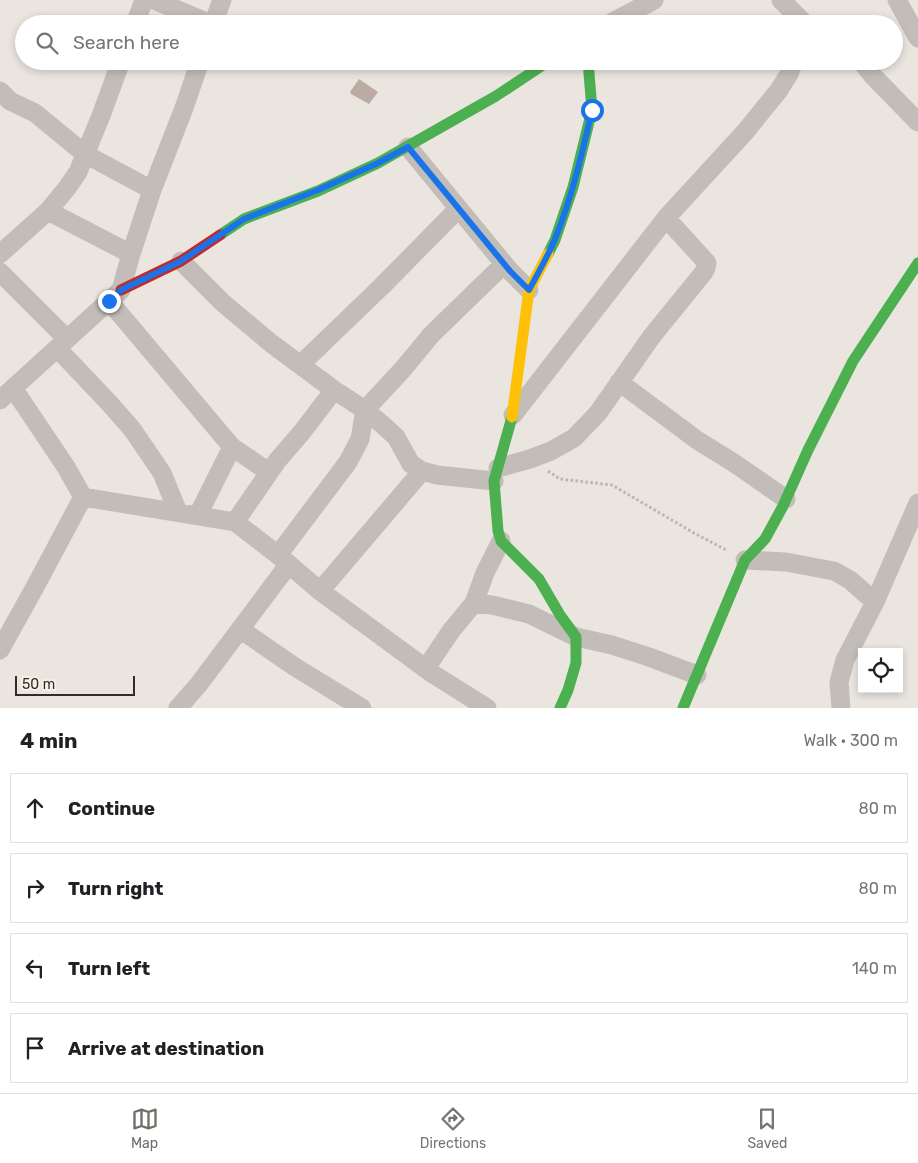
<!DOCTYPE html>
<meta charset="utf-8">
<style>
body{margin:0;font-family:Rubik,sans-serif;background:#f2f2f2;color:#202124}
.controls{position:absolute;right:15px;bottom:15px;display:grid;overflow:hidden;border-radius:0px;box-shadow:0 2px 8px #0003}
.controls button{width:45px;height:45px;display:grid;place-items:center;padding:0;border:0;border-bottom:1px solid #e0e0e0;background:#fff;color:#202124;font:25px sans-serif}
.scale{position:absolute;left:15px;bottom:12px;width:120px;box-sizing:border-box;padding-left:5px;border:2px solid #322b27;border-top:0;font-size:14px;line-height:18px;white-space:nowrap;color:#322b27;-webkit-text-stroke:4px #f6f0e6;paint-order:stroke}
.stop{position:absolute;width:15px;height:15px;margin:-11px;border:4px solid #1a73e8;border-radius:50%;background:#fff}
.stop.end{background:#1a73e8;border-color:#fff;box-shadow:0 1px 5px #0008}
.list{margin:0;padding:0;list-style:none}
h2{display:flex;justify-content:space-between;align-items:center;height:65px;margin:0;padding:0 20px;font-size:21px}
h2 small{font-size:16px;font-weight:400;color:#757577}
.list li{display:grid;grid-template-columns:32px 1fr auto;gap:15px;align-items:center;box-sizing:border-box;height:70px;margin:0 10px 10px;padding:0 10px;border:1px solid #e0e0e0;border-radius:0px}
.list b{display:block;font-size:19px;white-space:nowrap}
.list em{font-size:16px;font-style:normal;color:#757577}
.icon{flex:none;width:28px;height:28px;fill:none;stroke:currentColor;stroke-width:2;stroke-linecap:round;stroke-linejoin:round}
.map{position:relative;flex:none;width:918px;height:708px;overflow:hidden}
.search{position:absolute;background:#fff;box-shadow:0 2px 8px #0003;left:15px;right:15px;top:15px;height:55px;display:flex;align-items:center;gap:12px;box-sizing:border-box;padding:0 18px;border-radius:28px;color:#757577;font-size:19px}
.sheet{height:385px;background:#fff}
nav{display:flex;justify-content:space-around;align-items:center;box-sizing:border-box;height:70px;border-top:1px solid #e0e0e0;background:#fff;font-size:14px;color:#757577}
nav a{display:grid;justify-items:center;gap:2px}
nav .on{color:#726c67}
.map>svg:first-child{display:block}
.building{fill:#bbaba2}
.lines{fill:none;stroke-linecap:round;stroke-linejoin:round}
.path{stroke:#bbb6b1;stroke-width:3;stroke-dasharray:2.5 2.5;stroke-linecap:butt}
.street{stroke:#c2bdb8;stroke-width:19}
.fast{stroke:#4caf50;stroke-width:11}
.slow{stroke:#ffc107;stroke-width:11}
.jam{stroke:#c62828;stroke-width:11}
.route{stroke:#1a73e8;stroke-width:6}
</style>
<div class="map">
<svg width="918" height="708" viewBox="0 0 918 708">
<rect width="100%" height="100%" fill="#eae5df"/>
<path class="building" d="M359 79 378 92 369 104 351 94 350 92Z"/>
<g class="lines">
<path class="path" d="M548 471 560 479 612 485 694 533 728 551"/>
<path class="street" d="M154 0 211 24
M781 0 801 20 806 24
M897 0 918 38
M135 24 144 0
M213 24 222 0
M609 24 654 0
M861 61 872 75 918 122
M0 91 10 101 35 113 85 154 152 190
M408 147 510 271 529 290
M48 211 131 254
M0 254 48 211 67 188 78 172 102 113 121 61
M181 261 223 303 272 344 334 390 365 410 384 426 396 437 411 464 422 471 437 475 494 481
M0 272 67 339
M109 301 232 447 269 472
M57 348 110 404 132 429 162 473 178 512
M300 365 381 287 458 209
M619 382 697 440 734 463 786 499
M13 388 66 467 83 497
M0 400 121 290 131 254 152 190 184 108 200 61
M513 415 666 218 745 132 779 90 789 74 794 61
M498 468 530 459 551 451 574 438 598 413 652 336 704 272 706 268 707 263 666 218
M83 497 235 522 278 555 320 591 433 674 487 708
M198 515 232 447
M235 522 277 461 302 432 334 390
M278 555 348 462 360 439 365 410 403 369 431 335 504 264
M745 560 786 562 834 571 850 580 875 602
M320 591 422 471
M474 603 492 605 529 614 576 637 612 645 649 657 697 675
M240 629 295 667 362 708
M0 650 35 587 83 497
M426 668 451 631 474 603 485 573 501 541
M178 708 199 684 289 564
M841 708 839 682 845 660 875 602 918 503"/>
<path class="fast" d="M220 235 244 219 318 191 378 163 496 96 549 61
M548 254 555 240 573 187 592 110 588 61
M512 417 494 481 498 531 501 541 539 579 560 615 576 637V663L568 690 560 708
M683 708 745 560 765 539 783 506 808 450 853 361 918 263"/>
<path class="slow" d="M512 417 529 290 548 254"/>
<path class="jam" d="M121 290 181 261 220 235"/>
</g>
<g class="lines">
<path class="route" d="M109 301 121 290 181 261 244 219 318 190 378 163 408 147 510 271 529 290C538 273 548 256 555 239 572 197 582 154 592 110"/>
</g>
</svg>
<div class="controls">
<button><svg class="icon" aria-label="locate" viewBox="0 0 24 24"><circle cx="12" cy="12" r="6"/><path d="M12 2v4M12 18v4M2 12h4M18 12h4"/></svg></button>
</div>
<div class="scale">50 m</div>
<div class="stop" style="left:592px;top:110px"></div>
<div class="stop end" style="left:109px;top:301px"></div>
<div class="search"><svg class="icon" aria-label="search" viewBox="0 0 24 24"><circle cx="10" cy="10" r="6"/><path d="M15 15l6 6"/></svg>Search here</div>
</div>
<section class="sheet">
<h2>4 min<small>Walk · 300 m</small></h2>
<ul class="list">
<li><svg class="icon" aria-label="ahead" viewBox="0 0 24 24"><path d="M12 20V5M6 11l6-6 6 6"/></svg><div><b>Continue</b></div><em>80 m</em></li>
<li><svg class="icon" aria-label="right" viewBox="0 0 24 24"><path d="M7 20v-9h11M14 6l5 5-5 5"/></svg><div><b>Turn right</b></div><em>80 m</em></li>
<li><svg class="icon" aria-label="left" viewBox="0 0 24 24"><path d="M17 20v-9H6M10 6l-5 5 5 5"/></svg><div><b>Turn left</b></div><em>140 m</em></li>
<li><svg class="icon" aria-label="arrive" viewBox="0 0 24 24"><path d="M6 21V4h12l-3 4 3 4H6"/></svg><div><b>Arrive at destination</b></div></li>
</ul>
</section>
<nav>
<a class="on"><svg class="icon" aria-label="map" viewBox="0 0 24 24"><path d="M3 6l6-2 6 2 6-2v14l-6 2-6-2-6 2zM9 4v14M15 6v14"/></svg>Map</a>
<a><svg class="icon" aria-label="directions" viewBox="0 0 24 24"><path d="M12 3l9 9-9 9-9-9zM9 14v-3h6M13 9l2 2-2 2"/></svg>Directions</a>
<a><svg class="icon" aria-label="saved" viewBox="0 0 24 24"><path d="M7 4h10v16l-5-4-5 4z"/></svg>Saved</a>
</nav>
